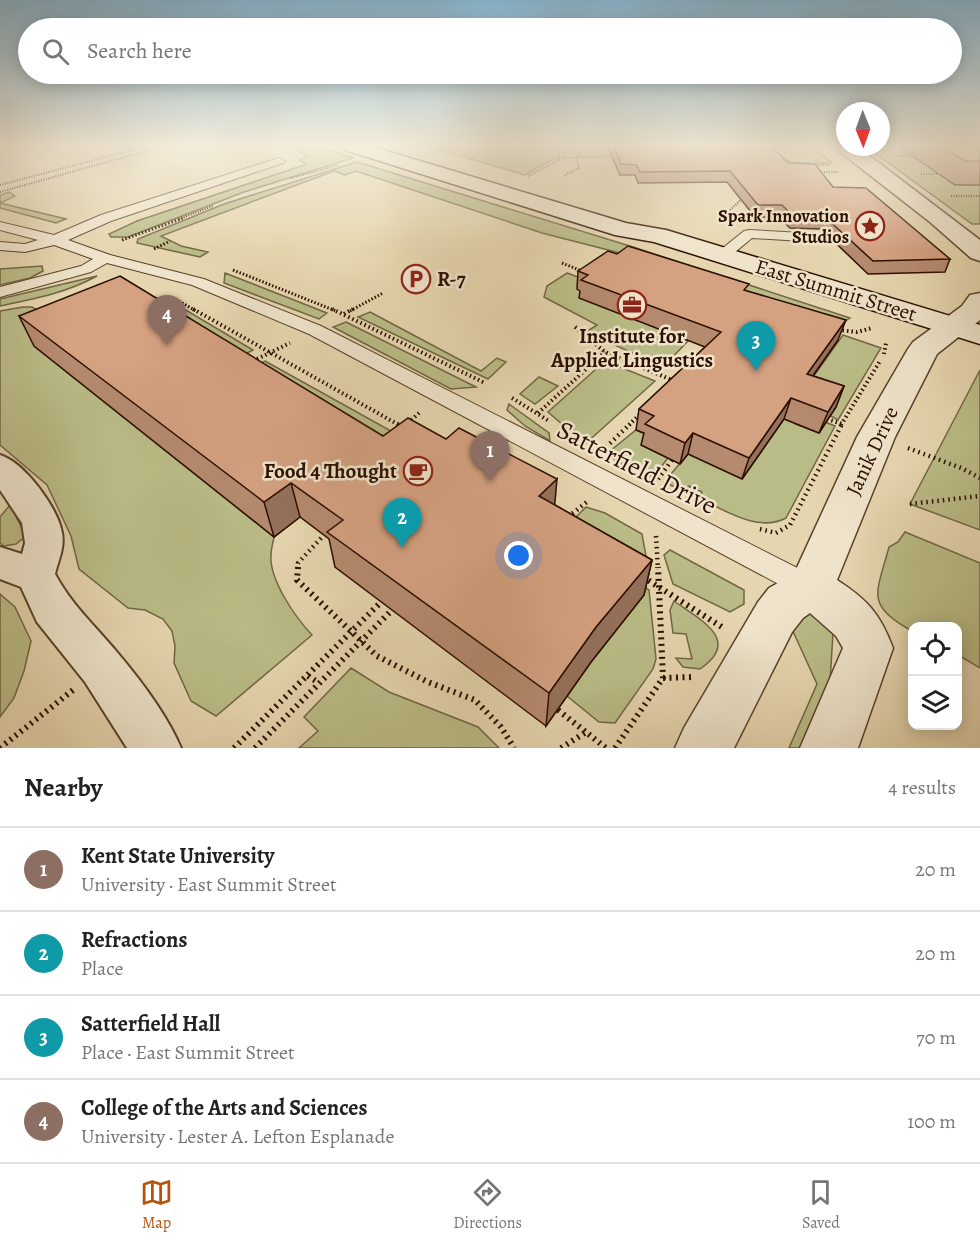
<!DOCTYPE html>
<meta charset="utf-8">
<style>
body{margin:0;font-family:Alegreya,serif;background:#f6f6f6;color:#222}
.controls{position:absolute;right:18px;bottom:18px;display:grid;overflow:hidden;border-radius:12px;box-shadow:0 3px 15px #0003}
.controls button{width:54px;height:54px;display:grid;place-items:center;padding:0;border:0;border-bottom:2px solid #e0e0e0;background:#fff;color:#222;font:30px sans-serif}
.compass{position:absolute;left:836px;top:102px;width:54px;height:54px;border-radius:50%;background:#fff;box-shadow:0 3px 15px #0003;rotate:179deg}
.you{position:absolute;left:519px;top:556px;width:21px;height:21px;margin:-15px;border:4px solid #fff;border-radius:50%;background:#1a73e8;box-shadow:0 0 0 9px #1a73e833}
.badge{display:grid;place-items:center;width:39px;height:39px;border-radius:50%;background:#b45309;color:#fff;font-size:20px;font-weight:700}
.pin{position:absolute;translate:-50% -50px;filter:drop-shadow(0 2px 3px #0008)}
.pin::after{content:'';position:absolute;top:32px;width:21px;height:18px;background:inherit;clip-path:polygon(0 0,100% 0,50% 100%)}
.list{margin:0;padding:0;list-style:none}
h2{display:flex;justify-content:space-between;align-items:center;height:78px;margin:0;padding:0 24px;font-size:26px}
h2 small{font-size:20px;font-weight:400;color:#767676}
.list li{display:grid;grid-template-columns:39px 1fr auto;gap:18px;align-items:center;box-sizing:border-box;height:84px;padding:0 24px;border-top:2px solid #e0e0e0}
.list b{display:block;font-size:22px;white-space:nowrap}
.list p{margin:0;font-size:20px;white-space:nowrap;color:#767676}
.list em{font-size:20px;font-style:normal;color:#767676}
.icon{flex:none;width:33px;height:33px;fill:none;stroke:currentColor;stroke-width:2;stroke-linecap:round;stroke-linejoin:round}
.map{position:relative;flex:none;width:980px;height:748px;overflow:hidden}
.search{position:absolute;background:#fff;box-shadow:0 3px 15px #0003;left:18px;right:18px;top:18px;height:66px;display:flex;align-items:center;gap:15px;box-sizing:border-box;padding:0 21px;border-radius:33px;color:#767676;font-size:22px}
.sheet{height:414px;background:#fff}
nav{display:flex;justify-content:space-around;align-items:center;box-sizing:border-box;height:84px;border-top:2px solid #e0e0e0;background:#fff;font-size:16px;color:#767676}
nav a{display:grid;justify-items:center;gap:3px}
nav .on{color:#b45309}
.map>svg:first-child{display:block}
.green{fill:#babc87;stroke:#736644;stroke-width:1.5}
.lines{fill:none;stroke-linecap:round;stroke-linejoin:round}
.service-casing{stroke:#5a412c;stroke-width:2}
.pedestrian-casing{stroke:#5a412c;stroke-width:4}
.minor-casing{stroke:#5a412c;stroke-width:3}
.secondary-casing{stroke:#2c0f00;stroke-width:3}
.path-far4{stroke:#2c0f00;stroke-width:2;stroke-dasharray:1 1.5;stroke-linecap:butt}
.path-far3{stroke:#2c0f00;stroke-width:3;stroke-dasharray:1.5 2;stroke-linecap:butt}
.path-far2{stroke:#2c0f00;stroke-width:4;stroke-dasharray:1.5 3;stroke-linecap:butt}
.path-far1{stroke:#2c0f00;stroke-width:4.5;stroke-dasharray:1.5 4;stroke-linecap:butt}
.path{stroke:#2c0f00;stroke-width:6;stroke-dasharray:2 4.5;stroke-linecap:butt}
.service{fill:#efe4cb;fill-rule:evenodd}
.pedestrian{fill:#efe4cb;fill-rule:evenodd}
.minor{fill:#efe4cb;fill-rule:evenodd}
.secondary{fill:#efe4cb;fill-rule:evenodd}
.wall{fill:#b68a6f;stroke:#2c0f00;stroke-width:1.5}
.shaded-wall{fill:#94715a;stroke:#2c0f00;stroke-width:1.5}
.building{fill:#d4a181;stroke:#2c0f00;stroke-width:1.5}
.labels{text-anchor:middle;stroke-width:5;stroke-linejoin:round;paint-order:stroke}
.far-poi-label{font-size:18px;font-weight:bold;fill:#2c0f00;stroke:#efe4cb;text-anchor:end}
.poi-label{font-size:21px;font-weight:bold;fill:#2c0f00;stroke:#efe4cb;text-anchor:start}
.street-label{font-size:21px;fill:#2c0f00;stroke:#efe4cb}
.near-street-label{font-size:26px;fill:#2c0f00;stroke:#efe4cb}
</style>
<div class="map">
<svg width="980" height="748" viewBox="0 0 980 748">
<rect width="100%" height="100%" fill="#e6d6af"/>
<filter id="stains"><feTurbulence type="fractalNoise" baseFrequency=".00333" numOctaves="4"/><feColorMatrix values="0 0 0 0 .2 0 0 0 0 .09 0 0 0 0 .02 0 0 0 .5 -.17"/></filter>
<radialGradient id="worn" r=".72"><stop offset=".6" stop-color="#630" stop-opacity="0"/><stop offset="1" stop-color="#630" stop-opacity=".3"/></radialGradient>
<path class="green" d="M285 146H317L353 158 244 192 128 237H111L109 234 137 221 307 164 299 160 309 155Z
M427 146H550L559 153V158L551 160 525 175Z
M759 146H812L832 163C797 164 788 165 759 146Z
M881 146H980V224H972L867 147Z
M357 162 633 247 850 318 838 326 616 252 542 233 356 171 345 175 334 171 161 236 181 246 208 252 200 257 137 243 138 239 224 204Z
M9 192 15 196 0 203 66 219 56 223 0 208V195Z
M42 266 43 271 30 278 0 285V269Z
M225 273 327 313 319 319 224 283Z
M567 273 589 281 586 293 688 341 663 367 586 332 597 325 544 297 547 286Z
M97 276C66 293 34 299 0 306V299Z
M144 296 169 300 253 350 225 365Z
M23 307H32L62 324 35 347 274 537C273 543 271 549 271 555 269 580 296 618 312 635L216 716 191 701 174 663 175 646 172 631 163 619 145 610 128 608 79 569 71 536 47 485 0 445V311Z
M370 312 481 371 497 358 506 362 488 379 358 317Z
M346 322 476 387 451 389 333 327Z
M843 335 881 348 838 420 798 398Z
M265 361 409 441 376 463 239 374Z
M605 361 655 381 585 444 548 412Z
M980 370V530L910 504Z
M539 377 558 386 535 404 520 394Z
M509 404 549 433 550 441 525 426 507 410Z
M788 413 795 424 819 433 825 422 835 426 786 518C758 533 725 510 698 498L702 492 689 486 685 492 664 482 688 454Z
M636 430 650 437 642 445 668 458 653 477 617 462 611 456 610 451Z
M10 505 26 536 16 544 4 546 0 543V517Z
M586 507 605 513 642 534 648 567 569 524Z
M905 532 980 563V668L958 655V626H912V631C864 605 877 593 889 547L898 542Z
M558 534 649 590 656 659 653 669 615 723 599 722 567 696 591 662 644 595Z
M670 550 744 590V604L730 612 673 584 664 555Z
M0 594 15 607 31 641 24 671 14 698 0 717Z
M674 601C699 619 743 640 700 669L683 667 676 658 692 659 686 634 673 633 670 610Z
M810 609 834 617 829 698 808 748H789L817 684 791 627Z
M351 668 389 692 478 727 499 748H299L318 731 304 717Z"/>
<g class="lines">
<g class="service-casing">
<path id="service" d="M279 158 285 161 283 163 111 221 68 240 110 255 204 279 321 326 821 580 825 588 821 596 811 600 801 596 309 334 192 285 107 263 91 272 0 297V287L81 266 93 259 54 245 25 252 0 250V242L25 244 38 240 0 230V222L54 235 101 215Z
M749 230 802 233 809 237 802 241 752 238 728 258H718L716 255 718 252 744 231Z"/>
</g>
<g class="pedestrian-casing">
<path id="pedestrian" d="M0 455C24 462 58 508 62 533 65 547 58 561 55 574 71 604 94 625 116 651 139 678 167 715 181 748H127L85 682 37 622 21 587 0 579V547L22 554 25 543 22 523 0 490Z"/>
</g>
<g class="minor-casing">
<path id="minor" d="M838 146 858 147 980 240V261L971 258 930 222 839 151Z
M980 293V320L937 354 895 437 837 580C868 600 880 614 893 648L858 748H800L843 648 836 636 810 613 803 618 792 632 734 748H675L684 728 758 602 769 588 794 574 857 437 908 349 913 342 962 306 970 295Z"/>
</g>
<g class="secondary-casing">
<path id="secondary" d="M342 146H370L626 223 666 230 980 325V344L654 242 615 235 345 150Z"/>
</g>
<path class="path-far4" d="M557 146 564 155 563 158
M570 146 582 156
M898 156H917
M813 165H829
M819 172H839
M921 174H943
M565 175 579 168 576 156
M528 176 563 158 615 156
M291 178 339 165
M0 185 147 146
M0 192 164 146
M951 196H980
M730 210 744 197
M179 219 213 206"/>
<path class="path-far3" d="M122 240 183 218
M154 249 170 241
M562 263 584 272
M233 270 336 311
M179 301 196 311
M350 311 383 293"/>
<path class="path-far2" d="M193 309 399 425
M332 309 485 383
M344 314 353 309
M575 327 605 352 672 380
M838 330 857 332 872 328
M884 354 886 343
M253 361 290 343
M512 398 549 421
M538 413 605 352
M827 419 842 424
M408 423 420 412
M629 425 642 412
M841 425 880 361"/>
<path class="path-far1" d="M397 424 403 427
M908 448 961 468 980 478
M602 451 630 424
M658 479 672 460
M910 504 980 496
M568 517 588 501
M760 529 776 533 790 525 842 424
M656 536 658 569
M298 569V563L324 535"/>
<path class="path" d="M298 567 297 580 377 656 428 682 475 700 501 727 514 748
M643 577 725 629
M308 676 319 683
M663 678 694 677
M558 710 606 748
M0 748 73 690
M234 748 381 602
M255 748 392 610
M561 748 586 732
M615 748 663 678 658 567"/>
<use href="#service" class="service"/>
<use href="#pedestrian" class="pedestrian"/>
<use href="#minor" class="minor"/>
<use href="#secondary" class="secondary"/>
</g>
<path class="wall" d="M608 146H771L788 163 833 187 950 259 945 272 868 274 821 229 790 228 779 217H755L727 182 638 183 635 175H620L608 148Z
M898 146H980V185H955Z
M578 271 747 291 838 340 813 376 844 386 836 407 819 433 784 419 742 479 688 454 680 464 641 445 644 433 636 430 639 409 705 347 579 298 580 291 577 289Z
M19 316 383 436 446 439 555 505 652 560 644 595 591 662 546 726 335 567 329 539 300 517 274 537 34 346Z"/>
<path class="shaded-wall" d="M846 320 838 340 800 394 807 374Z
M844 386 836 407 819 433 828 412Z
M791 398 784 419 742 479 749 458Z
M693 433 688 454 680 464 685 443Z
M557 479 554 513 539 496Z
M291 483 300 517 274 537 264 502Z
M652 560 644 595 591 662 546 726 549 693 596 627Z"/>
<path class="building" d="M613 146H771L788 163 815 164 833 187 866 188 950 259 873 261 825 217H794L782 205H758L730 171 640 172 636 165 621 164Z
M941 146H980V161H965Z
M628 246 749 284 744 290 846 320 807 374 844 386 828 412 791 398 749 458 693 433 685 443 645 424 654 416 639 409 721 332 581 280 588 275 578 271 608 251 617 254Z
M120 276 383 436 408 418 446 439 459 428 557 479 539 496 652 560 596 627 549 693 327 532 343 520 291 483 264 502 19 316Z"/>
<linearGradient id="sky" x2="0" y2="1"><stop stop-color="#87b6d2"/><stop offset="0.58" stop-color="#f4eddb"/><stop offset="1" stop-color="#f4eddb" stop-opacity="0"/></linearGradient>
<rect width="980" height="251" fill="url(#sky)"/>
<defs>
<g id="sight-ring" transform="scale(1.5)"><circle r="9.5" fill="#efe4cb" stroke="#8f2418" stroke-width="1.5"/><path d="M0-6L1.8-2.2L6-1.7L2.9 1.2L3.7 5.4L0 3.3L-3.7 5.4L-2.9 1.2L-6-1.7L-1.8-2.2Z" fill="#8f2418"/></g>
<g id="parking-ring" transform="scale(1.5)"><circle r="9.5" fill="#efe4cb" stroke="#8f2418" stroke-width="1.5"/><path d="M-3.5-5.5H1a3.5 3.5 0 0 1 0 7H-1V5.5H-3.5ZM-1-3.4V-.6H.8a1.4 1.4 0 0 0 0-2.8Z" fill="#8f2418"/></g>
<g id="office-ring" transform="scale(1.5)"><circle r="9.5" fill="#efe4cb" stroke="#8f2418" stroke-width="1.5"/><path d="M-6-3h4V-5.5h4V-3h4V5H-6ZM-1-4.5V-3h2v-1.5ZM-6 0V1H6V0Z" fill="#8f2418"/></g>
<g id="cafe-ring" transform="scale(1.5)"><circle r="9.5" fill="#efe4cb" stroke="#8f2418" stroke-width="1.5"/><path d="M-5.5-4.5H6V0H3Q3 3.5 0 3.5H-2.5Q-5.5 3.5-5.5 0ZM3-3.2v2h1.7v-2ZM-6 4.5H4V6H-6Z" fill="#8f2418"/></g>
</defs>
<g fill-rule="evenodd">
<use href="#sight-ring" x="870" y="226"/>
<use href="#parking-ring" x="416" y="279"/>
<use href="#office-ring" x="632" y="305"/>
<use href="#cafe-ring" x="418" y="471"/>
</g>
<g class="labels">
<g class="far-poi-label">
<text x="849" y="222">Spark Innovation<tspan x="849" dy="21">Studios</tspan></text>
</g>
<g class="poi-label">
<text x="437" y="286">R-7</text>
<text x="632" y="343" text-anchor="middle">Institute for<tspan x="632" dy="24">Applied Lingustics</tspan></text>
<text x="397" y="478" text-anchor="end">Food 4 Thought</text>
</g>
<g class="street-label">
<text transform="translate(836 290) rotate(17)" y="7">East Summit Street</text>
<text transform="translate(872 451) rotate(-65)" y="7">Janik Drive</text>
</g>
<g class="near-street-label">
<text transform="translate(637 467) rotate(27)" y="9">Satterfield Drive</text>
</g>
</g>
<rect width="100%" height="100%" filter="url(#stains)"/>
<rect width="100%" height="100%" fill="url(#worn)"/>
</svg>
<div class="controls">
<button><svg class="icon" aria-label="locate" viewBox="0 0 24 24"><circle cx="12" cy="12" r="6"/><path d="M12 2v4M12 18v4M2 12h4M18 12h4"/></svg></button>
<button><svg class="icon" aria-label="layers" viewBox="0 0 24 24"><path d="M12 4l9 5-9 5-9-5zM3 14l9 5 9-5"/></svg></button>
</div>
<svg class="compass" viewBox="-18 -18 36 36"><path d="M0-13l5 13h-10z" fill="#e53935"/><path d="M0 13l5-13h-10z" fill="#767676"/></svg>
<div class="you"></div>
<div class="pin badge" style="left:490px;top:481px;background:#8d6e63">1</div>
<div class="pin badge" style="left:402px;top:548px;background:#0f9aa8">2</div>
<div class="pin badge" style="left:756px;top:371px;background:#0f9aa8">3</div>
<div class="pin badge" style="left:167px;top:345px;background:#8d6e63">4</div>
<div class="search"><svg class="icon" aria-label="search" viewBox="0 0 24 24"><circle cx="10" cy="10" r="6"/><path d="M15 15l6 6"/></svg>Search here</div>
</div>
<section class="sheet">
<h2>Nearby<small>4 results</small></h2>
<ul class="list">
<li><span class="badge" style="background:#8d6e63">1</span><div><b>Kent State University</b><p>University · East Summit Street</p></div><em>20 m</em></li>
<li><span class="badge" style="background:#0f9aa8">2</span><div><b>Refractions</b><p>Place</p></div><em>20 m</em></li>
<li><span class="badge" style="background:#0f9aa8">3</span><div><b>Satterfield Hall</b><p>Place · East Summit Street</p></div><em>70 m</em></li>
<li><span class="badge" style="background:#8d6e63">4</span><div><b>College of the Arts and Sciences</b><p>University · Lester A. Lefton Esplanade</p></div><em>100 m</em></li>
</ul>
</section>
<nav>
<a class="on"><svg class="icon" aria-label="map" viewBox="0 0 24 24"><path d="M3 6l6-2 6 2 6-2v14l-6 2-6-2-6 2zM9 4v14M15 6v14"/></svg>Map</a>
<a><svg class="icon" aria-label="directions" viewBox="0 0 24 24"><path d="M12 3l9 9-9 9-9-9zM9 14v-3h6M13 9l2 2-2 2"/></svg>Directions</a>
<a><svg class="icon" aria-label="saved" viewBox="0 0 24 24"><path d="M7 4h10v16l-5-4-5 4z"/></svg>Saved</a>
</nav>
